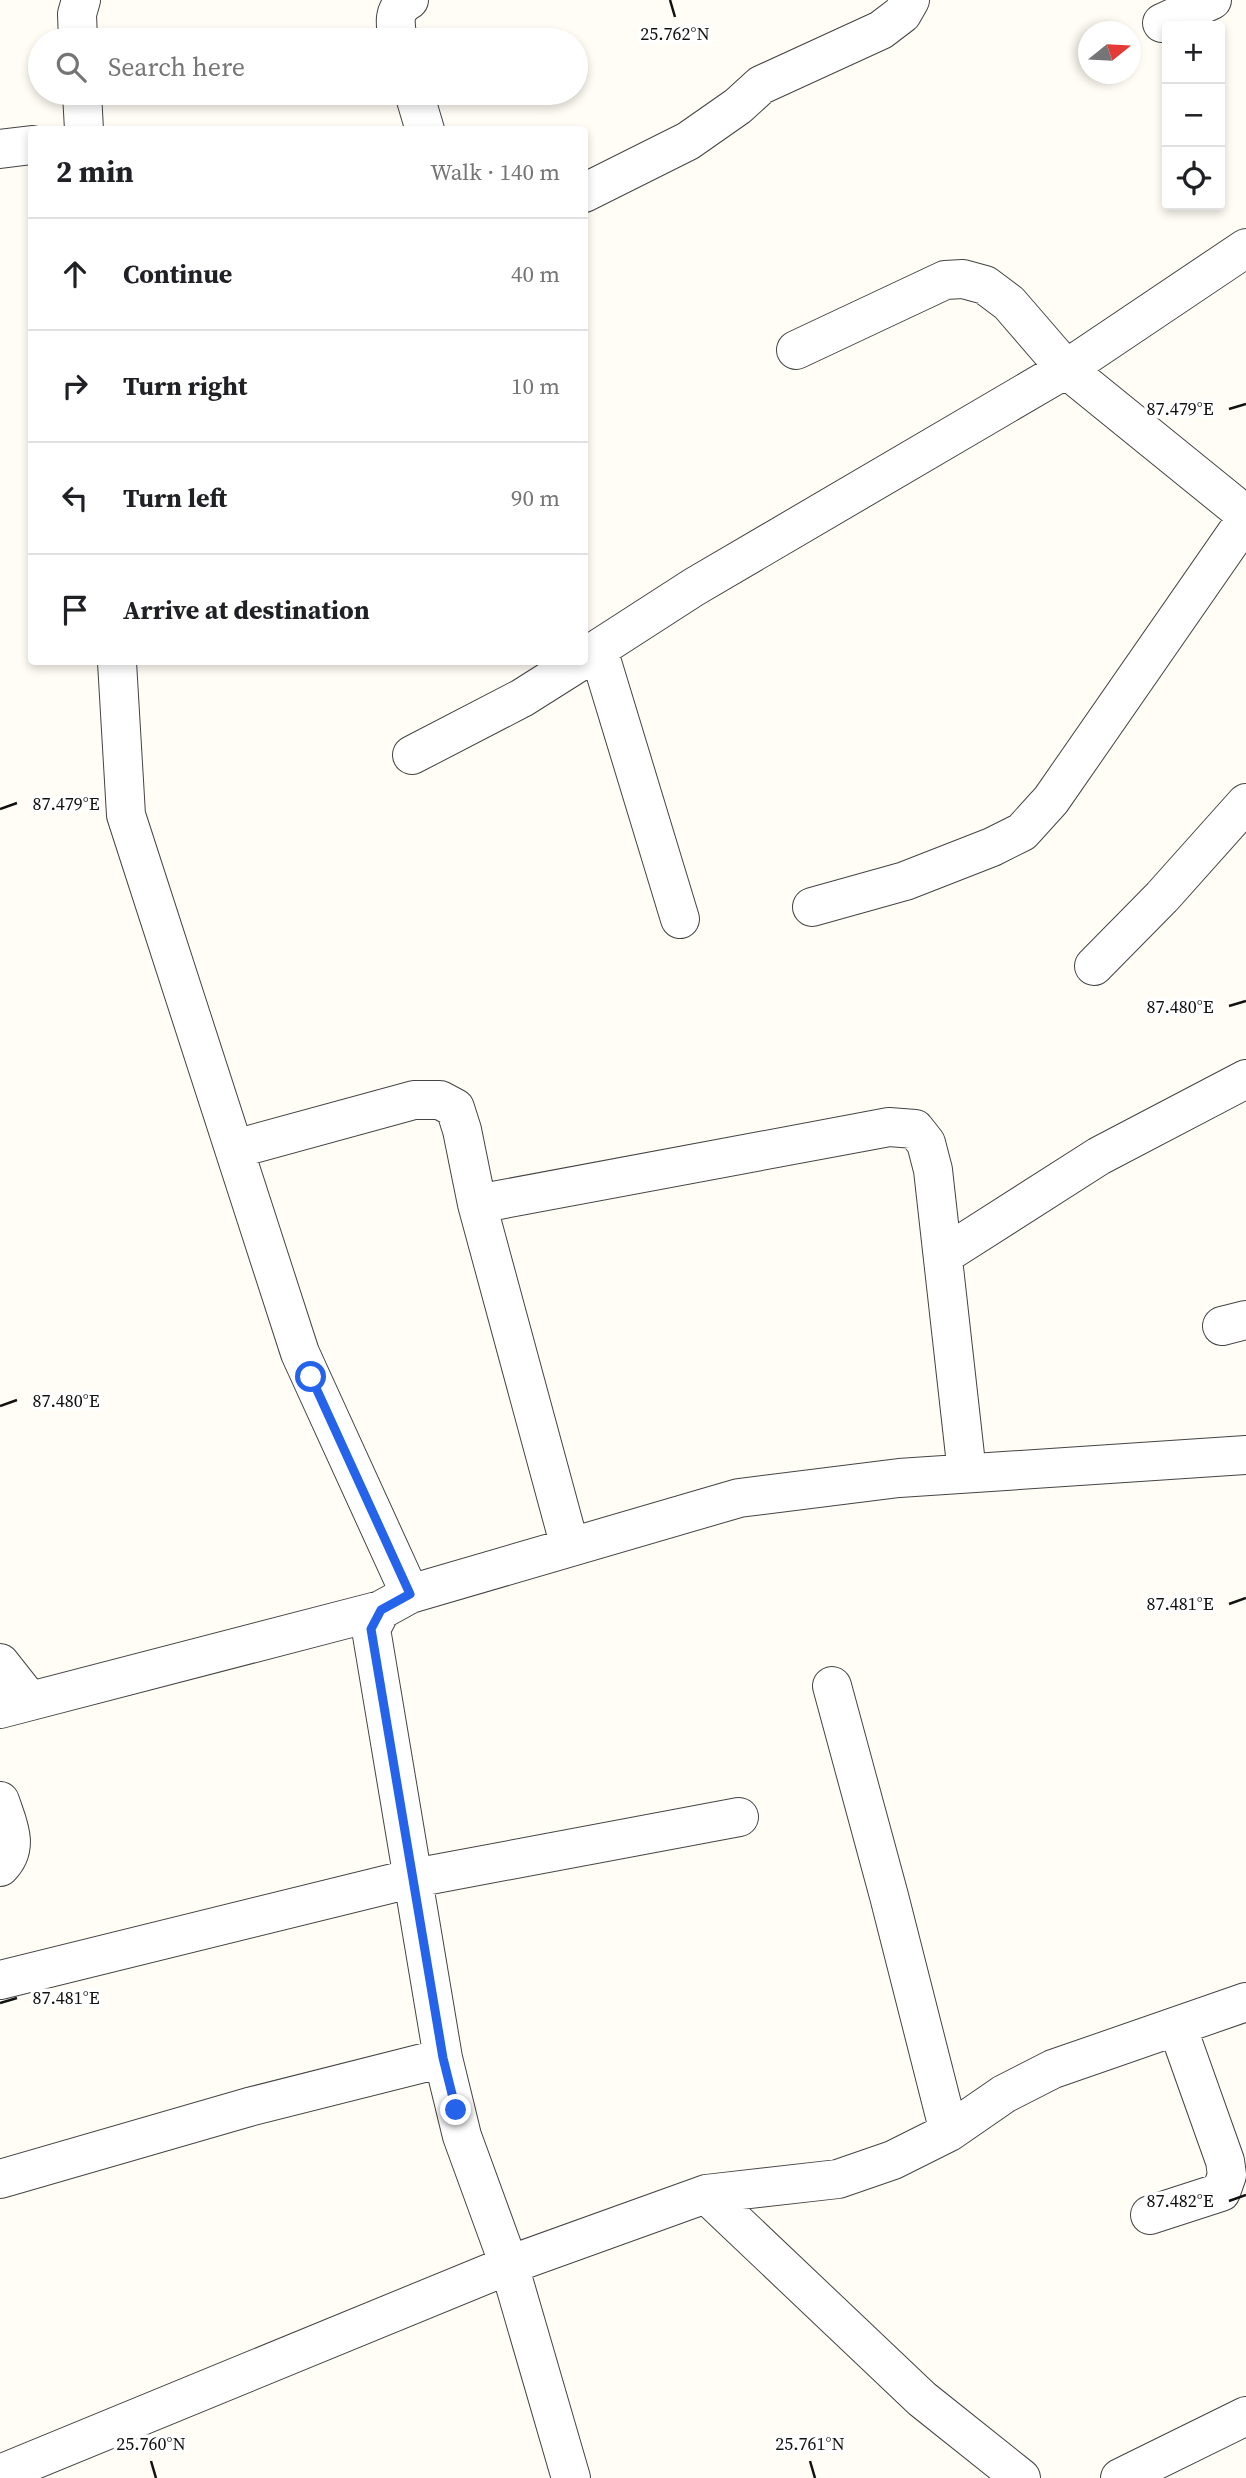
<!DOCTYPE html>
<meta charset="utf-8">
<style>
body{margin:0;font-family:"Source Serif 4",serif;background:#f2f2f2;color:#202124}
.controls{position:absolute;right:21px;top:21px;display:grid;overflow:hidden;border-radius:7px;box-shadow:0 4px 10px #0003}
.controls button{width:63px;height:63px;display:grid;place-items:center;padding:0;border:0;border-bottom:2px solid #e0e0e0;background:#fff;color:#202124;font:35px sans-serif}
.compass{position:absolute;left:1078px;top:21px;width:63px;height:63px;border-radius:50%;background:#fff;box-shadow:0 4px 10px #0003;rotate:72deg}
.stop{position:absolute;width:21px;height:21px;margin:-16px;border:5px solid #2563eb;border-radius:50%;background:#fff}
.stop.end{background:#2563eb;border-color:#fff;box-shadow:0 2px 7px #0008}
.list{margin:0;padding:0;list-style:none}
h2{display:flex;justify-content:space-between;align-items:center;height:91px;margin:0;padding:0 28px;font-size:30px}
h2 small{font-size:23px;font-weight:400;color:#757577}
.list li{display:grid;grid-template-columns:46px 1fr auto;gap:21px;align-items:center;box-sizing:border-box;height:112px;padding:0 28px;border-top:2px solid #e0e0e0}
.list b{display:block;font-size:26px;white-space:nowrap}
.list em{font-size:23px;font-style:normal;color:#757577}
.icon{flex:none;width:38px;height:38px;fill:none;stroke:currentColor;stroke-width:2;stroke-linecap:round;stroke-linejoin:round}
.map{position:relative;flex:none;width:1246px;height:2478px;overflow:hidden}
.search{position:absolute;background:#fff;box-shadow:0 4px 10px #0003;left:28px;top:28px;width:560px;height:77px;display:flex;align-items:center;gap:18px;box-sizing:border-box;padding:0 24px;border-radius:38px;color:#757577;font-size:26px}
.panel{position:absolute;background:#fff;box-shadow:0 4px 10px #0003;left:28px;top:126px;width:560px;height:539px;border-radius:7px}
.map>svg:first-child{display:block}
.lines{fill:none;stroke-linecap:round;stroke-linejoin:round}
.minor-casing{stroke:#444;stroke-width:40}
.minor{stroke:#fff;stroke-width:38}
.route{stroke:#2563eb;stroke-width:9}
.ticks{fill:none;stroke:#111;stroke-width:2.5}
.ticks-label{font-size:18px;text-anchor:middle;fill:#111;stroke:#fff;stroke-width:7;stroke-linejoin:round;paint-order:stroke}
</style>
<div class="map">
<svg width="1246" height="2478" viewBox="0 0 1246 2478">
<rect width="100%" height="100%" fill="#fffdf5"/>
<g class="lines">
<g class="minor-casing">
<path id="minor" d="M1162 23 1212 0
M78 40 77 14 81 0
M398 40C395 24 392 9 409 0
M82 93 84 130
M414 93 425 130
M0 149 32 145
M584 193 688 141 738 106 761 85 881 30 902 14 910 0
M796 350 945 280 963 279 985 285 1009 303 1066 369 1246 515
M598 649 680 919
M584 658 694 587 1066 369 1246 248
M117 662 126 815 300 1353 410 1594
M412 755 522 698 579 662
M812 907 905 881 992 847 1022 832 1051 800 1246 519
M1094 966 1162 897 1246 803
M235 1149 414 1100H440L455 1108 462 1130 477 1204 570 1547
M477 1204 889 1127 915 1129 926 1143 933 1170 967 1473
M944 1255 1099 1156 1246 1079
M1222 1326 1246 1320
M0 1663 30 1701
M832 1686 889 1896 949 2132
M0 1709 381 1610
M0 1801C8 1825 20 1847 0 1867
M0 1980 414 1878 739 1817
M0 2179 249 2107 443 2058
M706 2194 922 2399 1021 2478
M1150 2215 1221 2192 1227 2175 1225 2161 1177 2026
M0 2474 509 2265 706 2194 838 2179 893 2160 949 2132 1004 2094 1053 2069 1246 2002
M571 2478 509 2265 462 2136 443 2058 371 1629 381 1610 410 1594 739 1498 899 1478 1246 1455
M1120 2478 1246 2416"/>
</g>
<use href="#minor" class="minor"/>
</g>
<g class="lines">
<path class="route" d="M311 1377 410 1594 381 1610 371 1629 443 2058 456 2110"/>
</g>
<path class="ticks" d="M670 0 675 17M1229 409 1246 404M0 809 17 803M1229 1006 1246 1001M0 1406 17 1400M1229 1604 1246 1598M0 2003 17 1998M1229 2201 1246 2195M151 2461 156 2478M810 2461 815 2478"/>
<g class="ticks-label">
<text x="675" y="40">25.762°N</text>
<text x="1180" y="415">87.479°E</text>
<text x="66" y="810">87.479°E</text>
<text x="1180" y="1013">87.480°E</text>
<text x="66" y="1407">87.480°E</text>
<text x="1180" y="1610">87.481°E</text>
<text x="66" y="2004">87.481°E</text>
<text x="1180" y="2207">87.482°E</text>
<text x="151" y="2450">25.760°N</text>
<text x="810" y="2450">25.761°N</text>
</g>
</svg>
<div class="controls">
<button>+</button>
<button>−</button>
<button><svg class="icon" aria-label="locate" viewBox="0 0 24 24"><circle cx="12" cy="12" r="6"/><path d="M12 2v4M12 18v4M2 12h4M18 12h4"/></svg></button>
</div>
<svg class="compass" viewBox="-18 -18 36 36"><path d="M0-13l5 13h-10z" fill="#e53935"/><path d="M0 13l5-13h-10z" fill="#757577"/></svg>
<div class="stop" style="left:311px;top:1377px"></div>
<div class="stop end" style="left:456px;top:2110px"></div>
<div class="search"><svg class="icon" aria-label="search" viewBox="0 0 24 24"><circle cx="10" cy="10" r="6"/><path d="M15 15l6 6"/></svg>Search here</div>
<section class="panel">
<h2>2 min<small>Walk · 140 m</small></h2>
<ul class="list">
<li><svg class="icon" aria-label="ahead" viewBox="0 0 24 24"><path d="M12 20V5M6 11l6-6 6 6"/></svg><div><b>Continue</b></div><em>40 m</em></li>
<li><svg class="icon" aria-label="right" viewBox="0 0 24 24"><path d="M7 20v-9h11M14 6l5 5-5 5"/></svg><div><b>Turn right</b></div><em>10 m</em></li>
<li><svg class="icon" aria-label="left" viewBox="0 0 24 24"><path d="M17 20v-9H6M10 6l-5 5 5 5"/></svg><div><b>Turn left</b></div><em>90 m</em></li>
<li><svg class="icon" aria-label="arrive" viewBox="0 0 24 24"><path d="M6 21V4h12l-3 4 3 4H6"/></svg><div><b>Arrive at destination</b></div></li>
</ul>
</section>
</div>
